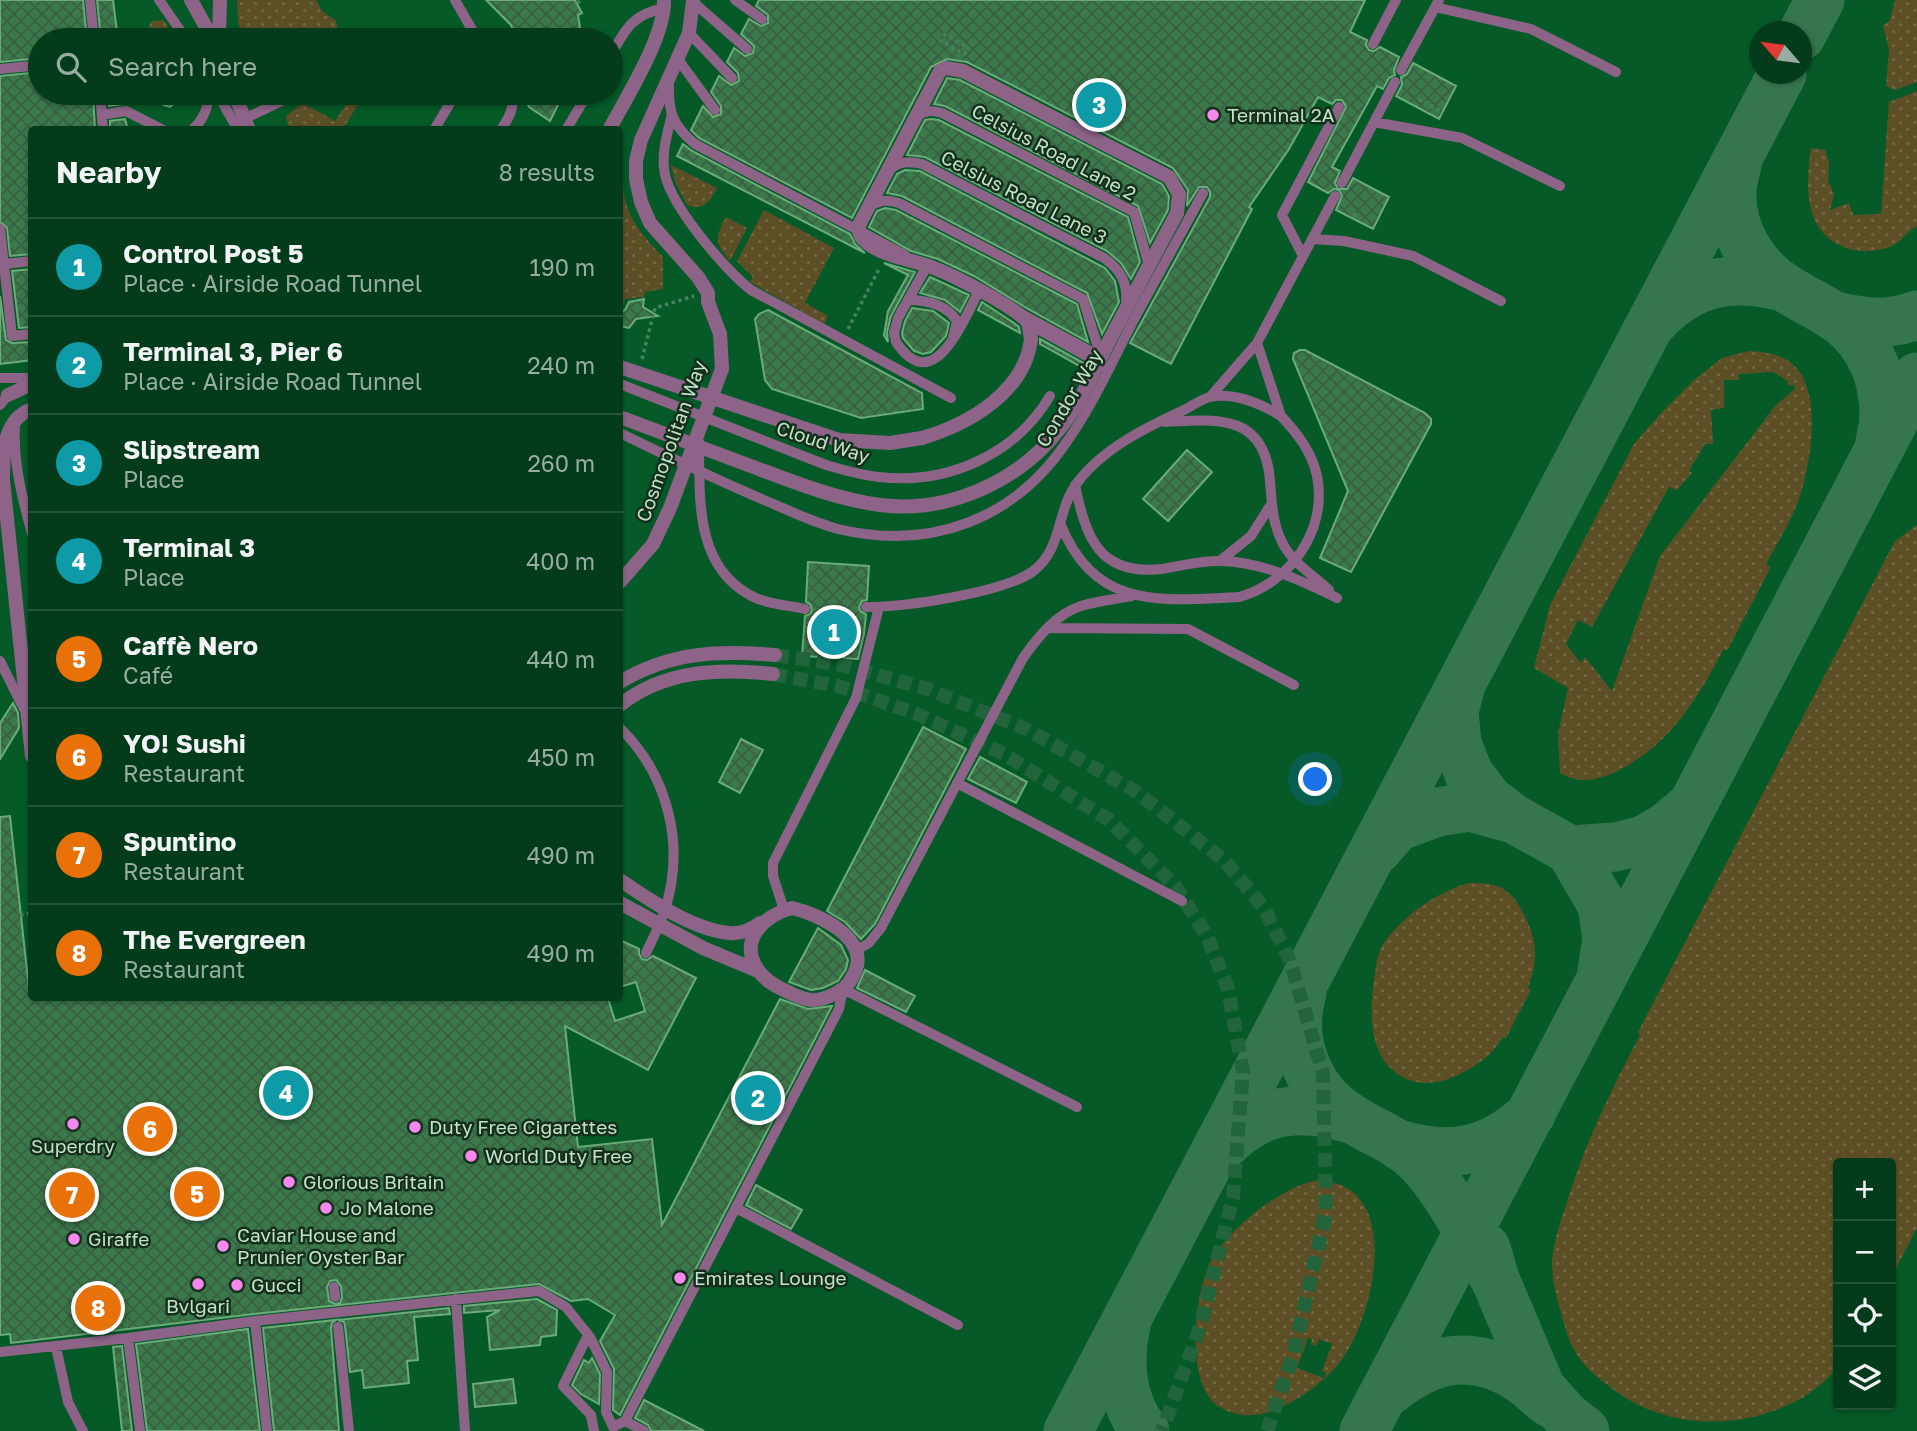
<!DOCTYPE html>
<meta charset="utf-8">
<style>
body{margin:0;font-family:"Golos Text",sans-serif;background:#0d4223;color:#f1f3f6}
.controls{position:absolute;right:21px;bottom:21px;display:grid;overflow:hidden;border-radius:7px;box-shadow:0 2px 5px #0004}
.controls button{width:63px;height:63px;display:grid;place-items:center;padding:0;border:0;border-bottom:2px solid #255539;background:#043b1a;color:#f1f3f6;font:35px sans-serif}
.compass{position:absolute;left:1749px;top:21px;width:63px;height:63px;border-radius:50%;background:#043b1a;box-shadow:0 2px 5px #0004;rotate:298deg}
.you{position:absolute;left:1316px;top:780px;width:24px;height:24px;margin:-18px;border:5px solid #fff;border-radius:50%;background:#1a73e8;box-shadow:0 0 0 10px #1a73e833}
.badge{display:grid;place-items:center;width:46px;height:46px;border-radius:50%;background:#e69b98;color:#fff;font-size:23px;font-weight:700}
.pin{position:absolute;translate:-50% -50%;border:4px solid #fff;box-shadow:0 2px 7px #0006}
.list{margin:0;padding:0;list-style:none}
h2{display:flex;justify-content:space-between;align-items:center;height:91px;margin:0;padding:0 28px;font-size:30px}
h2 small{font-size:23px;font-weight:400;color:#97ada2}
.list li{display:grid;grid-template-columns:46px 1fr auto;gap:21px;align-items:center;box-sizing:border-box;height:98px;padding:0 28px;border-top:2px solid #255539}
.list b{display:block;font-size:26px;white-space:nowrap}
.list p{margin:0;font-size:23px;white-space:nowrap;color:#97ada2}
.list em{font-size:23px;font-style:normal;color:#97ada2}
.icon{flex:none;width:38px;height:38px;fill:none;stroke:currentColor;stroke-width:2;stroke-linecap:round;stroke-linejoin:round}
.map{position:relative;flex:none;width:1917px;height:1431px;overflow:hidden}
.search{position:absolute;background:#043b1a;box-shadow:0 2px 5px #0004;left:28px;top:28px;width:595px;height:77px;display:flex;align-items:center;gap:18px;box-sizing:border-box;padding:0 24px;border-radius:38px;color:#97ada2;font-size:26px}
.panel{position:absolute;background:#043b1a;box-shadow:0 2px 5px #0004;left:28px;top:126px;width:595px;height:875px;border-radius:7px}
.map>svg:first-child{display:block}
.built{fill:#055a28;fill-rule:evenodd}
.grass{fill:url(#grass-dots);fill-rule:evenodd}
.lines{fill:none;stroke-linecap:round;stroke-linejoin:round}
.taxiway{stroke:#36764e;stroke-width:49}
.building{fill:url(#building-cross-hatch);stroke:#6aab79;stroke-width:2;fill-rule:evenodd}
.minor-tunnel{stroke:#22653c;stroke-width:14;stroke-dasharray:14 7;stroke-linecap:butt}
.path{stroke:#46825b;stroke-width:3.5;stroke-dasharray:3.5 3.5;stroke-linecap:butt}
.service{stroke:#8d6488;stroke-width:10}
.minor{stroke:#8d6488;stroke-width:14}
.tertiary{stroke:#8d6488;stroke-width:14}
.path-bridge{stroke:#46825b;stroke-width:3.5;stroke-dasharray:3.5 3.5;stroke-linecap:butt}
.service-bridge{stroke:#8d6488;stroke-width:10}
.tertiary-bridge{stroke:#8d6488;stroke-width:14}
.poi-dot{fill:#f688ed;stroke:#142f1b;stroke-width:2.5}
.labels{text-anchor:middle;stroke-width:5;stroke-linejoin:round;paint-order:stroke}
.poi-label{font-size:19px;fill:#c3e3c8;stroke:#142f1b;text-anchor:start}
.street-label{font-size:19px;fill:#c3e3c8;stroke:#142f1b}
</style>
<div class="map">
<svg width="1917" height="1431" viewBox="0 0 1917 1431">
<defs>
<pattern id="grass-dots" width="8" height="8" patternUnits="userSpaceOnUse" patternTransform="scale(1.75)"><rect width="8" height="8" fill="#5d4f25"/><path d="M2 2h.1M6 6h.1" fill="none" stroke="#736843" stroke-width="1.8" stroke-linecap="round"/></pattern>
<pattern id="building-cross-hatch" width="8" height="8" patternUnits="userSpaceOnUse" patternTransform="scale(1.75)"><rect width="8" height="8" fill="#3a7a4a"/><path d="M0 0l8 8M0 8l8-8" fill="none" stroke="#3a5f43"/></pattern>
</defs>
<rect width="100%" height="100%" fill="#054f23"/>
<path class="built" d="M0 0H1917V1431H0ZM1759 32H1801V74H1759ZM40 40H611V93H40ZM32 130H620V998H32ZM1838 1163H1891V1405H1838Z"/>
<path class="grass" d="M237 0H316L322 11 336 21 340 37 333 40H246L238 23Z
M1895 0H1917V82L1895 90 1886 86 1889 50 1883 26 1890 20Z
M164 20 175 40H152L148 28 152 21Z
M1917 91V226C1907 231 1903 241 1892 246 1864 258 1826 249 1814 218 1805 197 1808 170 1811 148L1825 150 1829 162 1828 181 1834 194 1830 210 1849 203 1853 215 1881 214 1889 102Z
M347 93H365L343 129H289L286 116 303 103 335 121 347 103 343 99Z
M623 148C621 203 624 217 663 257V289L645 292 644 297 625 299 623 306 620 307V155Z
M671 165 717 188C710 202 704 211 687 205L675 182Z
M764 210 834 248 805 303 828 316 824 324 750 282 753 277 737 261Z
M726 217 747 228 730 261C715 242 714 239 726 217Z
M1749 351C1763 352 1777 353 1790 362 1824 388 1811 461 1800 496 1792 520 1778 542 1766 564L1771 567 1727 651 1724 649C1698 696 1675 738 1627 766 1613 774 1597 781 1581 780 1574 780 1566 776 1560 773L1558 733 1568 688 1534 668 1550 605 1634 444 1663 411 1694 380 1722 358ZM1773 372 1788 381V386L1794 385 1795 389 1776 405 1660 556 1612 691 1585 657 1581 663 1566 644 1578 620 1592 627 1669 487 1677 490 1692 473 1689 471 1705 444H1713L1711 410 1724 408V380H1739V374Z
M1917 525V1228L1891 1278V1163H1838V1367C1828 1379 1816 1389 1802 1398 1743 1431 1665 1431 1610 1387 1598 1378 1584 1367 1576 1353 1568 1340 1564 1324 1560 1309 1555 1293 1552 1278 1552 1262 1553 1243 1560 1223 1566 1205 1584 1145 1611 1090 1640 1035L1638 1032 1895 541Z
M1469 883C1480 883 1492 883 1502 888 1519 897 1534 931 1535 950 1536 963 1532 976 1528 988L1531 990 1506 1038H1502C1492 1056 1476 1066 1458 1075 1445 1081 1431 1085 1416 1082 1370 1071 1368 1019 1374 980 1376 969 1377 953 1383 944 1403 916 1436 892 1469 883Z
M1320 1180C1327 1182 1335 1183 1341 1185 1401 1211 1369 1329 1337 1366 1320 1385 1300 1399 1277 1409 1257 1417 1241 1418 1221 1408 1183 1387 1194 1291 1212 1259 1230 1228 1284 1184 1320 1180ZM1308 1338 1312 1339 1311 1344 1316 1346 1319 1339 1332 1344 1322 1371 1326 1373 1324 1378 1297 1368Z"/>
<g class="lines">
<path class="taxiway" d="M1801 36 1820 0
M1737 165C1735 174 1732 183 1732 192 1731 231 1752 266 1784 287 1805 301 1829 310 1848 327 1866 344 1879 368 1882 393 1885 408 1884 426 1880 441
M1832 315C1862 323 1888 326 1917 315
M1654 321C1691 281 1731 274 1783 287
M1460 689 1454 711 1457 743 1469 774 1489 800 1514 819
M1377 850 1397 827 1437 812 1470 807 1514 819 1570 850 1615 847 1644 840 1666 827 1690 807
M1570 850 1602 905 1607 939 1602 971
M1302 993C1288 1041 1308 1092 1351 1118 1374 1133 1400 1141 1419 1161 1448 1190 1473 1242 1495 1279
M1398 1144C1450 1160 1491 1152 1531 1114
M1219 1150C1258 1108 1298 1103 1351 1119
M1486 1248 1495 1279 1541 1388 1566 1416 1585 1431
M1126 1326C1118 1360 1121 1403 1145 1431
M1382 1397C1424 1361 1465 1346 1516 1376 1529 1384 1538 1394 1550 1403
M1068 1431 1782 74
M1364 1431 1917 377"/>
</g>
<path class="building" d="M0 0H83L87 40H40V58L0 62Z
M97 0H113L118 40H101Z
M486 0H575L582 13 578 15 582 40H516L511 25Z
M759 0H1365L1350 32 1367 40 1366 45 1369 50 1374 51 1380 47 1399 57 1394 70 1395 75 1389 78 1383 89 1377 86 1332 167 1340 171 1335 183 1338 189H1347L1353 178 1389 197 1373 229 1336 210 1342 196 1339 190 1334 189 1328 193 1308 182 1346 107 1342 100H1336L1332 104 1318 97 1289 149 1249 207 1252 209 1171 364 1130 343 1210 197V192L1207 187H1199L1187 206 1188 190 1173 168 967 62 947 59 931 67 852 218 699 138 691 130 703 106 713 117 721 114V106L711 92 719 76 731 85 739 81 738 73 727 62 734 48 745 56 753 53 754 46 741 34 749 19 761 26 768 23V15L756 6Z
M1413 63 1456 86 1439 119 1396 96 1402 85 1401 77 1407 74Z
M40 72V93H93L95 130H32V254L10 256 7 228 0 222V76Z
M947 78 960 80 1162 184 1169 196 1168 210 1150 243 1138 206 945 106 934 104Z
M107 93H124L125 104 109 106Z
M154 93H179L176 102 170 107 163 105Z
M523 93H564L550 121 529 107Z
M125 119 128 130H110V121Z
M931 119 939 120 1128 217 1140 262 1131 279 1121 263 1107 251 925 157 907 155 925 120Z
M683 144 692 151 850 234 855 244 865 253 677 156Z
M905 170 920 171 1105 268 1115 281 1119 302 1102 334 1087 293 902 196 887 193 897 174Z
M885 208 896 210 1077 304 1088 342 1028 309 974 276 938 259 911 251 869 227 877 211Z
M884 263 915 272 891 316 887 332 888 342 884 335 888 311 908 275Z
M32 269V327L19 328 12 271Z
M930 277 969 295 960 312 945 300 920 293Z
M0 296 6 340 12 343 32 342V360L0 364Z
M644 299 643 307 658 316 636 319 629 328 620 326V312L625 310 629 302Z
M982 302 1014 323 1019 327 1020 333 978 310Z
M912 308 933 311 949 323 946 336 931 352 923 354 914 351 903 338 902 333 905 321Z
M768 310 922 393 923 409 861 418 772 389 765 380 755 319 759 314Z
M1040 339 1087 365 1085 369 1040 344Z
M1300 350H1305L1425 413 1431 419V424L1351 572 1320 558 1348 491 1293 359 1294 353Z
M1187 450 1212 472 1168 521 1143 499Z
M808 562 869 566 867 600 862 601 859 607 860 611 866 614 864 634 858 659 802 656 805 616 810 614 812 610 810 604 806 602Z
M13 703 18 713 19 728 0 759V723Z
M923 727 966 749 875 924 861 939 845 922 827 911Z
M741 739 763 750 740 793 719 782Z
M980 757 1027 782 1016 803 968 779Z
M10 816 30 998H608L615 1021 645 1011 636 982 620 987V940L639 949V954L642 959 647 960 653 956 696 978 648 1070 565 1026 578 1147 652 1139 662 1225 780 999 808 1009 832 1006 620 1415 613 1410 614 1369 600 1341 615 1315 588 1299 571 1301 539 1284 254 1314 11 1343 10 1334 0 1335V817ZM336 1280 341 1286 342 1297 340 1303 335 1304 329 1301 327 1287 330 1281Z
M818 928 841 945 848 960 846 969 838 981 823 988 811 990 789 982Z
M865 970 915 996 906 1012 857 988Z
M756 1185 802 1210 791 1229 746 1205Z
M537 1299 557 1310 556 1335 541 1337 540 1345 490 1350 487 1317 500 1310 464 1313V1306Z
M449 1308 450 1314 414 1317 418 1360 407 1361 409 1383 364 1388 362 1370 350 1372 345 1326 344 1322 338 1320Z
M336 1320 332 1323 331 1328 339 1431H274L263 1328Z
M248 1329 260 1431H147L136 1344Z
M122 1346 132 1431H122L113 1347Z
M592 1358 600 1374 599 1404 581 1394 572 1385 584 1360 589 1363Z
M513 1379 516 1403 475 1407 473 1384Z
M644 1400 675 1416 704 1431H651L648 1425 635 1418Z"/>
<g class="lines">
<path class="minor-tunnel" d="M775 655 837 664 925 688 1026 729 1135 791 1224 860 1264 908 1290 961 1323 1073 1326 1213 1293 1356 1267 1431
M773 674 838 686 917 714 1004 754 1109 820 1176 887 1207 936 1228 989 1243 1071 1233 1197 1200 1327 1162 1431"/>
<path class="path" d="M577 3 582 0
M943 34 968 47
M939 40 965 54
M1422 99 1420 100 1443 112
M1354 213 1355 220
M848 329 880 267
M642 359 655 308 694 296
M20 915 32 913
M28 986H32
M78 998V1006
M139 998V999"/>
<path class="service" d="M90 0 94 40
M159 0 187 40
M455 0 478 40
M735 0 762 19
M693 2 747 49
M1435 7 1531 29 1616 72
M689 33 732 78
M1373 44 1396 0
M611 55C626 28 632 15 664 8
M677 58 715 110
M0 69 40 65
M1401 70 1439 0
M669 84C668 112 673 126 695 144L905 255
M100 93 103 130
M217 93 238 130
M672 114C668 131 662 150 664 168 666 201 724 269 751 290L951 398
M102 115 126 111 163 130
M244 119 294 95
M1374 122 1462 138 1560 186
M192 130C204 119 208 108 209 93
M434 130 456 93
M501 130C508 119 517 105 510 93
M566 130 588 93
M1342 183 1395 82
M0 229 12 336 32 334
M1312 239 1344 241 1413 256 1501 301
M1303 256 1282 215 1339 107
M4 264 32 261
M908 300C927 300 946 304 957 321L953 338
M1139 310 1203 193
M1025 322 1104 366
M1257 343 1335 196
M0 378H32
M1210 397 1257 343 1281 416
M0 405 8 395
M1165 422C1216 419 1265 413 1270 481 1272 504 1272 523 1283 544 1293 563 1314 576 1329 590
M15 425C13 463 22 497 32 534
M699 442C700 495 694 563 748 594 764 604 787 605 805 609
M1075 485C1086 538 1099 576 1162 569 1182 566 1201 560 1221 561 1262 562 1300 580 1337 598
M1060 523C1095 610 1159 601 1239 597
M1221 560 1251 536 1270 506
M866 607C905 607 1001 593 1032 572 1063 550 1056 511 1077 483 1103 448 1147 427 1186 409 1193 405 1202 399 1210 397 1234 392 1261 404 1281 416
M1048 628 1188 629 1294 685
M0 661 24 709
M957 783 1182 901
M784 910 773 876V863L856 698 879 607
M857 950 869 943 881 928 1023 658C1038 637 1056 614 1081 606 1097 601 1115 599 1132 596
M736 1208 958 1325
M334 1287 335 1297
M456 1299 465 1431
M255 1321 267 1431
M338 1327 349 1431
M588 1335 563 1386 591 1415 594 1431
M128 1338 140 1431
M56 1347 68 1402 83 1431
M0 1352 128 1338 255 1321 539 1291 566 1307 590 1337 607 1372 606 1412 613 1427 625 1421 839 1009 843 989 1077 1107
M625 1421 644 1431"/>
<path class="minor" d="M8 395 32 384
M32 409C3 419 3 453 3 480L32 756
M620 582 653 544 670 508 722 369 720 334 708 302V293L698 277 650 223 641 202 636 179V161L641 140 689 33 693 0
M620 682C670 652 718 650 775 655
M620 705C664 670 719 668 773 674
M620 880C649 900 694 930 729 933 741 934 751 930 760 923
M620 903 703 948 758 971
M792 908C818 914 870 938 855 972 851 980 847 988 838 992 831 996 822 1000 813 1000 804 1000 795 995 788 992 777 987 765 981 758 970 737 940 765 915 792 908Z"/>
<path class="tertiary" d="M191 0 213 40
M219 40 220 0
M234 93 249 130
M1052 117 1169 177 1179 194 1177 213
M609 130C627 96 665 37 664 0
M922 438C969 424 1025 392 1031 339"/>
<path class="path-bridge" d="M964 55 968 47"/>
<path class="service-bridge" d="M916 117C924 110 932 110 942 113L1134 212 1149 266
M889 171C898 161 909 161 922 164L1104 258C1121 270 1128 283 1126 305
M871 206C881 199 888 200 899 203L1083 299 1101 357
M927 266 898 318 894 333 896 342C934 399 963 320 979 291
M1025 316 1101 357
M620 384 826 465C843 470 861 475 879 477 947 485 1015 455 1050 396
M620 433C667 456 715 479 764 500 788 510 812 522 838 529 930 551 1015 520 1068 440 1096 400 1116 353 1139 310
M1239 597C1290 583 1328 530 1317 476 1312 452 1297 433 1281 416
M620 728C669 776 686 847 664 913 659 927 652 940 646 953"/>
<path class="tertiary-bridge" d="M1031 339 1028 322C1011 305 957 277 934 268 912 259 881 257 864 240 859 236 859 231 859 225L940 71 946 68 963 71 1052 117
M620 367 839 440 890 443 922 438
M620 417C662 433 705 449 748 465 791 481 835 499 880 505 948 514 1020 481 1061 427 1082 400 1095 369 1110 339 1132 297 1155 255 1177 213"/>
</g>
<g class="poi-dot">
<circle cx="1213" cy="115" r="7"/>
<circle cx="73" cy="1124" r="7"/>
<circle cx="415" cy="1127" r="7"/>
<circle cx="471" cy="1156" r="7"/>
<circle cx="289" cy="1182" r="7"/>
<circle cx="326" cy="1208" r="7"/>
<circle cx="74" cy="1239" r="7"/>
<circle cx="223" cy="1246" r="7"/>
<circle cx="680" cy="1278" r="7"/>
<circle cx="198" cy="1284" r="7"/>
<circle cx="237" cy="1285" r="7"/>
</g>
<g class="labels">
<g class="poi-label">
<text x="1227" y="122">Terminal 2A</text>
<text x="429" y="1134">Duty Free Cigarettes</text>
<text x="73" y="1153" text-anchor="middle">Superdry</text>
<text x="485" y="1163">World Duty Free</text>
<text x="303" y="1189">Glorious Britain</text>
<text x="340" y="1215">Jo Malone</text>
<text x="237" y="1242">Caviar House and<tspan x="237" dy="22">Prunier Oyster Bar</tspan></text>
<text x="88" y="1246">Giraffe</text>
<text x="694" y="1285">Emirates Lounge</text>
<text x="251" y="1292">Gucci</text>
<text x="198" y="1313" text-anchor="middle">Bvlgari</text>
</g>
<g class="street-label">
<text transform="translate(1054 152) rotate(28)" y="7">Celsius Road Lane 2</text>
<text transform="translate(1024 197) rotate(27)" y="7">Celsius Road Lane 3</text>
<text transform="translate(1069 398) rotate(-59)" y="7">Condor Way</text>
<text transform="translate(671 441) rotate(-70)" y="7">Cosmopolitan Way</text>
<text transform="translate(823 442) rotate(18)" y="7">Cloud Way</text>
</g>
</g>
</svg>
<div class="controls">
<button>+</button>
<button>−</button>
<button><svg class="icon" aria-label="locate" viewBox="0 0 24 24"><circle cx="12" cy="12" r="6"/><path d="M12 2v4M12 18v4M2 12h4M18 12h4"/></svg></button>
<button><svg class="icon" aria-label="layers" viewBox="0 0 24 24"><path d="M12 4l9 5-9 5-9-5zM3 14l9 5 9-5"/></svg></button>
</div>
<svg class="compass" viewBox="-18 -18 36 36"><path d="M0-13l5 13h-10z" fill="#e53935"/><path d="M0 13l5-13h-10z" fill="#97ada2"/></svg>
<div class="you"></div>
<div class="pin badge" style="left:834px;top:632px;background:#0f9aa8">1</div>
<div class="pin badge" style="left:758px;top:1098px;background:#0f9aa8">2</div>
<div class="pin badge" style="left:1099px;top:105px;background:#0f9aa8">3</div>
<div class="pin badge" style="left:286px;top:1093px;background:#0f9aa8">4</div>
<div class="pin badge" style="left:197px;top:1194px;background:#e8710a">5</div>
<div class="pin badge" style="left:150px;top:1129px;background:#e8710a">6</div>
<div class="pin badge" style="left:72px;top:1195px;background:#e8710a">7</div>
<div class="pin badge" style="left:98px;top:1308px;background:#e8710a">8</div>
<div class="search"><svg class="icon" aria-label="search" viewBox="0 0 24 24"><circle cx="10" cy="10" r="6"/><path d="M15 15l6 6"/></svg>Search here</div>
<section class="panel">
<h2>Nearby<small>8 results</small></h2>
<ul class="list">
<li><span class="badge" style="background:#0f9aa8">1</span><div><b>Control Post 5</b><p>Place · Airside Road Tunnel</p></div><em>190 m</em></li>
<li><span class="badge" style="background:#0f9aa8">2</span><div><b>Terminal 3, Pier 6</b><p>Place · Airside Road Tunnel</p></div><em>240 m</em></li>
<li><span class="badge" style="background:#0f9aa8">3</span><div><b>Slipstream</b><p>Place</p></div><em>260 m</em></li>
<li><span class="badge" style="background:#0f9aa8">4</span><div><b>Terminal 3</b><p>Place</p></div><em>400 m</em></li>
<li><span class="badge" style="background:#e8710a">5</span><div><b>Caffè Nero</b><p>Café</p></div><em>440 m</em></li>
<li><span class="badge" style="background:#e8710a">6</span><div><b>YO! Sushi</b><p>Restaurant</p></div><em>450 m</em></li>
<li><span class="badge" style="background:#e8710a">7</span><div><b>Spuntino</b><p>Restaurant</p></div><em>490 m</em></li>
<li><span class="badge" style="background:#e8710a">8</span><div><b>The Evergreen</b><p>Restaurant</p></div><em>490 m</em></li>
</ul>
</section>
</div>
